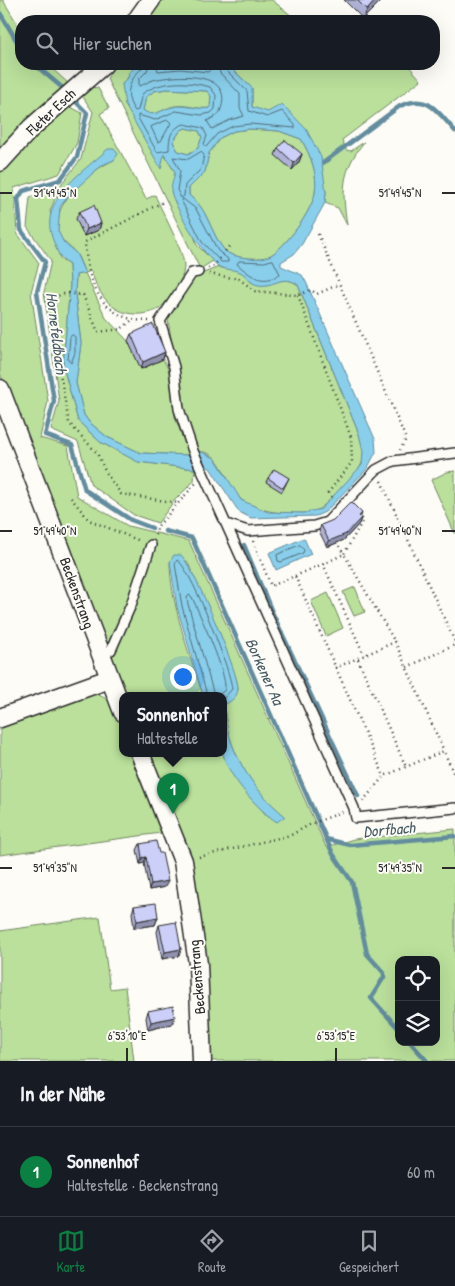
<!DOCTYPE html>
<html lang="de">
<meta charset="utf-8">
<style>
body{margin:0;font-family:"Patrick Hand",sans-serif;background:#20242c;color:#f1f3f6}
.controls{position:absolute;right:15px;bottom:15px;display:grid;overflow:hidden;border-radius:10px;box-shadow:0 5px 20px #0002}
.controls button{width:45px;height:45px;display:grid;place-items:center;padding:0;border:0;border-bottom:1px solid #363941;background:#171b24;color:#f1f3f6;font:25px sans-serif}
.you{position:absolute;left:182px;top:676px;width:18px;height:18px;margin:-12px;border:4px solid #fff;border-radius:50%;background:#1a73e8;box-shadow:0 0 0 8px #1a73e833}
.badge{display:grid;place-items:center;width:32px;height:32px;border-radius:50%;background:#0b8043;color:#fff;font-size:16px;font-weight:700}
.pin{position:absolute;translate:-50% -41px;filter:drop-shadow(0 1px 2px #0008)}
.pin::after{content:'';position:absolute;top:26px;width:18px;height:15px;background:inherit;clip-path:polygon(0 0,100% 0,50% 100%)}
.popup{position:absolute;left:119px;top:692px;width:108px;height:65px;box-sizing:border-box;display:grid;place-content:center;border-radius:10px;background:#171b24;filter:drop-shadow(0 1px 4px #0005);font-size:16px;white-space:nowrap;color:#9ea1a6}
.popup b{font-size:19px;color:#f1f3f6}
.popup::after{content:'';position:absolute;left:50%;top:100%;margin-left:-10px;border:10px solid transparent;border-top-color:#171b24}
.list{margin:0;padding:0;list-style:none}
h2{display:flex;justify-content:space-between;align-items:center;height:65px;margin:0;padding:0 20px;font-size:21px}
h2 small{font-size:16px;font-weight:400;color:#9ea1a6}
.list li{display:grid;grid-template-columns:32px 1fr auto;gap:15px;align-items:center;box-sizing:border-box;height:90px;padding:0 20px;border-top:1px solid #363941}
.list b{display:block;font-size:19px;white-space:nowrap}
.list p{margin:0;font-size:16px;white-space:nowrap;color:#9ea1a6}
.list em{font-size:16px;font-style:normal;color:#9ea1a6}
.icon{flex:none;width:28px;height:28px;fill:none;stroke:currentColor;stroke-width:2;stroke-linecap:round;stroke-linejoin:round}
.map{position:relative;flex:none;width:455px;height:1061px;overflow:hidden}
.search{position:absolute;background:#171b24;box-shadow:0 5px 20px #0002;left:15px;right:15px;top:15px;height:55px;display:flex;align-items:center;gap:12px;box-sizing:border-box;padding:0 18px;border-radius:20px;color:#9ea1a6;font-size:19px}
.sheet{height:155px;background:#171b24}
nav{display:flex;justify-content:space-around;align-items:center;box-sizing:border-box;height:70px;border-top:1px solid #363941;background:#171b24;font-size:14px;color:#9ea1a6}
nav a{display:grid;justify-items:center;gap:2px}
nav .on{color:#0b8043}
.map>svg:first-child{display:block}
.green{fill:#bae09b;stroke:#728663;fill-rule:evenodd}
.water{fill:#89ceeb;stroke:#638d9e;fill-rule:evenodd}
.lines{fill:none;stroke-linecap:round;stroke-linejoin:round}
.shore{stroke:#516c78;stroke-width:1}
.stream{stroke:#638d9e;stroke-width:4.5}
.lane-casing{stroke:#2b2b2b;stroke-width:12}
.street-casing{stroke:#2b2b2b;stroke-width:21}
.path{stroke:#2b2b2b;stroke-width:2.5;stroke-dasharray:1 4;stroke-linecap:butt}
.lane{stroke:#fdfcf7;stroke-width:9}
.street{stroke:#fdfcf7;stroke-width:18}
.wall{fill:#afb2d5;stroke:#2b2b2b}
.shaded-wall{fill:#8f91ae;stroke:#2b2b2b}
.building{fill:#cccff8;stroke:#2b2b2b}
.ticks{fill:none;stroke:#2b2b2b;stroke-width:2}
.labels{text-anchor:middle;stroke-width:4;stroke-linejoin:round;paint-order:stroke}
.street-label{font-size:15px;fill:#2b2b2b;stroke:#fdfcf7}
.water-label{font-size:16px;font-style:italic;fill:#475c65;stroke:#fdfcf7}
.ticks-label{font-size:12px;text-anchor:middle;fill:#2b2b2b;stroke:#fdfcf7;stroke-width:4;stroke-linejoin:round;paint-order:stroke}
</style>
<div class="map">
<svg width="455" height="1061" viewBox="0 0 455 1061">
<rect width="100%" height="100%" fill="#fdfcf7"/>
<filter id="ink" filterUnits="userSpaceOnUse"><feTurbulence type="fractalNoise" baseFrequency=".02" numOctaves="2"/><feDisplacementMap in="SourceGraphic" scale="10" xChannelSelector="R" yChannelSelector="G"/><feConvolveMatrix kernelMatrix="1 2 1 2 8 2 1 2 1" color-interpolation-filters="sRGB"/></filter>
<g filter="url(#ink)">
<path class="green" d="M0 0H3L21 30V64H47L68 83 22 124 0 149Z
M161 0H272L298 21H145Z
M114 64H140L122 84 161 168 163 153 175 172 197 245 213 261 200 269 107 79Z
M227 64H407L421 80 342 140 346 150 351 151 364 142C341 171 342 190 347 225L338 208 325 203 326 192 306 129 252 107V88Z
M89 87 98 88 109 108 100 114 146 199 155 195C162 212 184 251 184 266 184 276 178 286 172 294 168 299 164 305 159 309 154 312 147 313 141 314 113 316 99 296 91 271L85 273 106 318 128 341 141 369 163 359 169 371 175 417 189 455 141 453 107 437 89 422 84 415 76 383 81 343 75 294 76 275 85 273C82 267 80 260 77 255 71 246 61 243 58 231 51 203 91 170 114 160L108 149 55 199 50 211 60 259 69 265 70 285 63 366 78 421 100 442 139 462 195 469 194 481 174 501 158 523 134 515 91 485 78 442 51 430 59 401 44 292 51 261 27 227 30 197 59 187 81 159 93 112 81 94Z
M167 89 207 91 211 96 210 108C198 110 187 104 175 106 162 108 154 120 143 110L146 97 154 91Z
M67 105 82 113 77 143 59 174 14 188 17 233 39 263 31 292 48 401 40 438 68 446 77 496 128 526 189 541 326 847 354 839 455 829V1061H209L204 967 146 753H222L240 784 267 816H284C250 787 227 750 224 705L235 696 238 689 236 679 220 634 187 561 170 562C170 602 190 657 203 695H123L0 373V171L32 133ZM399 960H436V1042H399Z
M185 128 199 131 202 137 198 148 188 154 178 151 173 142 180 131Z
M250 129 279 131 301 139C311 156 318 173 315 193 312 211 287 245 271 255 261 261 240 258 230 254 217 248 210 219 200 206 197 202 193 199 189 195V188L205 172 209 153 220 138 234 131Z
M219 267C228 268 238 269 245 275 248 278 249 282 253 283 270 288 284 273 298 285L359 434C362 444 366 456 361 465 356 476 325 507 314 512 290 515 265 514 243 501 227 491 223 449 199 452L183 409 168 320 173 307 193 277Z
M455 471V534L431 480 447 472Z
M355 587 365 612 354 616 343 592Z
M328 593 343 628 326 636 311 601Z
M95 693 113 702 123 726V753H134L168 832 0 855V725Z
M100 917 110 989 125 987 134 1061H0V931Z"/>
<path class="water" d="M140 64H227L252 88V107L268 112 282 104 306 129 321 157 326 192 325 203 302 244 294 254 281 262V266L302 275 306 282 375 439 376 452 367 469 325 512 316 516 251 518 239 512 210 468 205 466 199 452H202L215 458 241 500 268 512 304 513 321 509 362 465 363 451 359 434 298 285C283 273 274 288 258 285 250 284 247 275 240 272 233 269 223 270 218 266 204 256 174 207 171 191 171 186 174 177 175 172L164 154 161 169 125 105 122 84 128 78 129 72ZM167 89 207 91 211 96 210 108C197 110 185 104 173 107 161 109 154 119 143 110L146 97 154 91ZM185 128 199 131 202 137 198 148 188 154 178 151 173 142 180 131ZM250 129 279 131 301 139C311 156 318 173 315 193 312 211 287 245 271 255 261 261 240 258 230 254 217 248 210 219 200 206 197 202 193 199 189 195V188L205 172 209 153 220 138 234 131Z
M108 149H114L118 154 114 160 102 165 69 195 60 207 58 231 64 243 76 253 85 273 76 275 75 294 81 343 76 383 84 415 89 422 107 437 141 453 189 455 195 469 138 462 100 442 78 421 63 366 70 285 69 265C59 258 57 251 53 240 37 200 83 172 108 149Z
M304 538 311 554 276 570 269 553Z
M174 555H181C193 566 238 671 238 688 238 697 230 702 224 705 227 750 250 787 285 816L277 822C259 811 226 774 223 753 220 736 223 713 223 695H203L177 607 170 562Z"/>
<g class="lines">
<path class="shore" d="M143 64 142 68C129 80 123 95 135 111L138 110 142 94C160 80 189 81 210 87L216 95 215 109 211 113 201 115 176 111 155 120 138 115V118L157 152 169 150C169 138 170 129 184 124L203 128 207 136 204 144 206 147 217 134 233 126 250 124 295 128V125L282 111 267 117 249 111 247 91 225 69 224 64
M149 64 147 71 139 79V86C144 85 148 81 153 80 170 76 215 71 222 93 224 100 222 109 218 115L207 121 212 129 230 120 244 116 240 108V94L220 73 217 64
M156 64 158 71 180 69 208 72 210 70V64
M168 120 171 123 161 141 158 142 151 127Z
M201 152 204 155 201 169 185 185 184 196 181 198 177 190 180 171 173 157 188 159Z
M183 199 196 209 218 251 228 259V262H221L202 242 182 202Z
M273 260 280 274C262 286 251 276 237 264L239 261 264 262Z
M73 335 75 337V353L71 363 68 360 70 337Z
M300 545 304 550 303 553 281 562 278 561 277 555Z
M207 695 182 606 175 564 177 560C190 566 231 671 232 689L223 699
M214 695 188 604 187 598 189 595 192 597C200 616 227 672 225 690L218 695"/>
<path class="stream" d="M0 13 21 48
M34 64 65 90
M75 101 87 113 77 157 60 180 23 191 18 199 21 230 45 262 37 292 54 401 45 435 72 445 85 490 131 520 152 528
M323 163 400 106C428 93 437 111 455 131
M165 531 192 538 333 854 352 882 367 954 384 973V977L371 998 399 1029
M244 545 272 612 358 796
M326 839 350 845 455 836
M410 1042 427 1061"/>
<g class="lane-casing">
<path id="lane" d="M198 272 192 273 160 321 174 367 179 409 193 451 226 524
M455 453 393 461 376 470 327 522 314 526 248 531 226 524 354 808 356 818 455 808
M100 654 111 650 131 605 151 545"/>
</g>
<g class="street-casing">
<path id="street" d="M136 21 151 0
M0 162 31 128 104 64
M0 389 123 712
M0 718 109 679
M140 753 183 861 198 964 202 1061"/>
</g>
<path class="path" d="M318 234 406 439 400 450
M208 268 214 266 230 245
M209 274 239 279 255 291 298 295 311 290 317 294 340 284
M298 295 351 437 352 462 328 493 333 499
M131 321 121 329 98 332 83 295 68 293 57 296 53 303 59 368 69 423 97 453 106 473 121 494 178 503
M149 321C102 321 87 284 85 242L163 202
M381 481 455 642
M71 498 89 520 140 541
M155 535 158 526 196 483
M253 541 271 586 295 576 384 776
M336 542 344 554 363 520 359 516
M323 564 344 554 395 642
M295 576 323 564 364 655
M358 659 406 767
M407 667 455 645
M335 668 395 642 444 751
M363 801 384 776 444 751 455 777
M199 857 291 835 313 823 343 812"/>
<use href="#lane" class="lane"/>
<use href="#street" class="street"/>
</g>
<path class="wall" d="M344 0H382L363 19Z
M278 148 302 154 299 162 292 170 275 155Z
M79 212 101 223 99 230 84 236 76 219Z
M131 334 165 352 163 359 141 369 128 341Z
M268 478H289L282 492 266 482Z
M362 513 359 524 344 540 327 547 319 531 321 525Z
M140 844 165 887 149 890 144 863 140 864 137 850Z
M134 906 158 917 155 925 134 928 132 913Z
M159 925 181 949 179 956 162 959 157 932Z
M148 1011 175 1017 172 1024 148 1030 146 1018Z"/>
<path class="shaded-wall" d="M376 0H382L363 19 367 10Z
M302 154 299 162 292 170 294 163Z
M101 223 99 230 84 236 87 229Z
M165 352 163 359 141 369 143 362Z
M361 518 359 524 344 540 327 547 329 541Z
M146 857 144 863 140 864 142 858Z
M168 881 165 887 149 890 151 884Z
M158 917 155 925 134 928 137 921Z
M181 949 179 956 162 959 165 952Z
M175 1017 172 1024 148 1030 151 1022Z"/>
<path class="building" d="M357 0H376L367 10Z
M285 140 302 154 294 163 278 148Z
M94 205 101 223 87 229 79 212Z
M153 324 165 352 143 362 131 334Z
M274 469 289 478 283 488 268 478Z
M351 502 362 513 359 516 361 518 346 534 329 541 321 525 333 520Z
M156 841 159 853H162L168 881 151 884 146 857 142 858 140 844Z
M156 903 158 917 137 921 134 906Z
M176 922 181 949 165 952 159 925Z
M173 1006 175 1017 151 1022 148 1011Z"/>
</g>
<path class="ticks" d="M0 193H12M442 193H455M0 531H12M442 531H455M0 868H12M442 868H455M127 1048V1061M336 1048V1061"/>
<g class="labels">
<g class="street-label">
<text transform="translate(51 112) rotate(-43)" y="5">Fleter Esch</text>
<text transform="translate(77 593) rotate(70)" y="5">Beckenstrang</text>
<text transform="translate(197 977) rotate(-95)" y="5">Beckenstrang</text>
</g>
<g class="water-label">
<text transform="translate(57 333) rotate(83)" y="6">Hornefeldbach</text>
<text transform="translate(265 671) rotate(66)" y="6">Borkener Aa</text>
<text transform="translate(389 829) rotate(-5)" y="6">Dorfbach</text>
</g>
</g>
<g class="ticks-label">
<text x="55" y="197">51°49'45"N</text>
<text x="400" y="197">51°49'45"N</text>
<text x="55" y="535">51°49'40"N</text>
<text x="400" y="535">51°49'40"N</text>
<text x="55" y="872">51°49'35"N</text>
<text x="400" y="872">51°49'35"N</text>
<text x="127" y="1040">6°53'10"E</text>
<text x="336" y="1040">6°53'15"E</text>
</g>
</svg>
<div class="controls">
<button><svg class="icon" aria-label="locate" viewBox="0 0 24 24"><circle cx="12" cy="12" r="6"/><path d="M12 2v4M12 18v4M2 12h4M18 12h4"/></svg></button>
<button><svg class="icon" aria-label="layers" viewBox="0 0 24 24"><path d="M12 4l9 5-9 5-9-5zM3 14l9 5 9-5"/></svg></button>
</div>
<div class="you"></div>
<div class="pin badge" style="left:173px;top:814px">1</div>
<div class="popup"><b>Sonnenhof</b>Haltestelle</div>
<div class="search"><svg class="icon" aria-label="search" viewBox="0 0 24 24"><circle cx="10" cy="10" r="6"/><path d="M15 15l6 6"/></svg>Hier suchen</div>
</div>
<section class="sheet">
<h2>In der Nähe<small></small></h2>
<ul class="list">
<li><span class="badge">1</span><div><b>Sonnenhof</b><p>Haltestelle · Beckenstrang</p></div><em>60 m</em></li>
</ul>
</section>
<nav>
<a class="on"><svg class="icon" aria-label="map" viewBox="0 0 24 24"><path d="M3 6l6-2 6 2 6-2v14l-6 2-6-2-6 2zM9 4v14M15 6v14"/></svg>Karte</a>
<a><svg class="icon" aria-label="directions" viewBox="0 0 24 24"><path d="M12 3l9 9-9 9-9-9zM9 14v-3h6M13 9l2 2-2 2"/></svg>Route</a>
<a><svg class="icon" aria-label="saved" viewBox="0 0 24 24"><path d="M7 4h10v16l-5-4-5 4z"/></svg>Gespeichert</a>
</nav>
